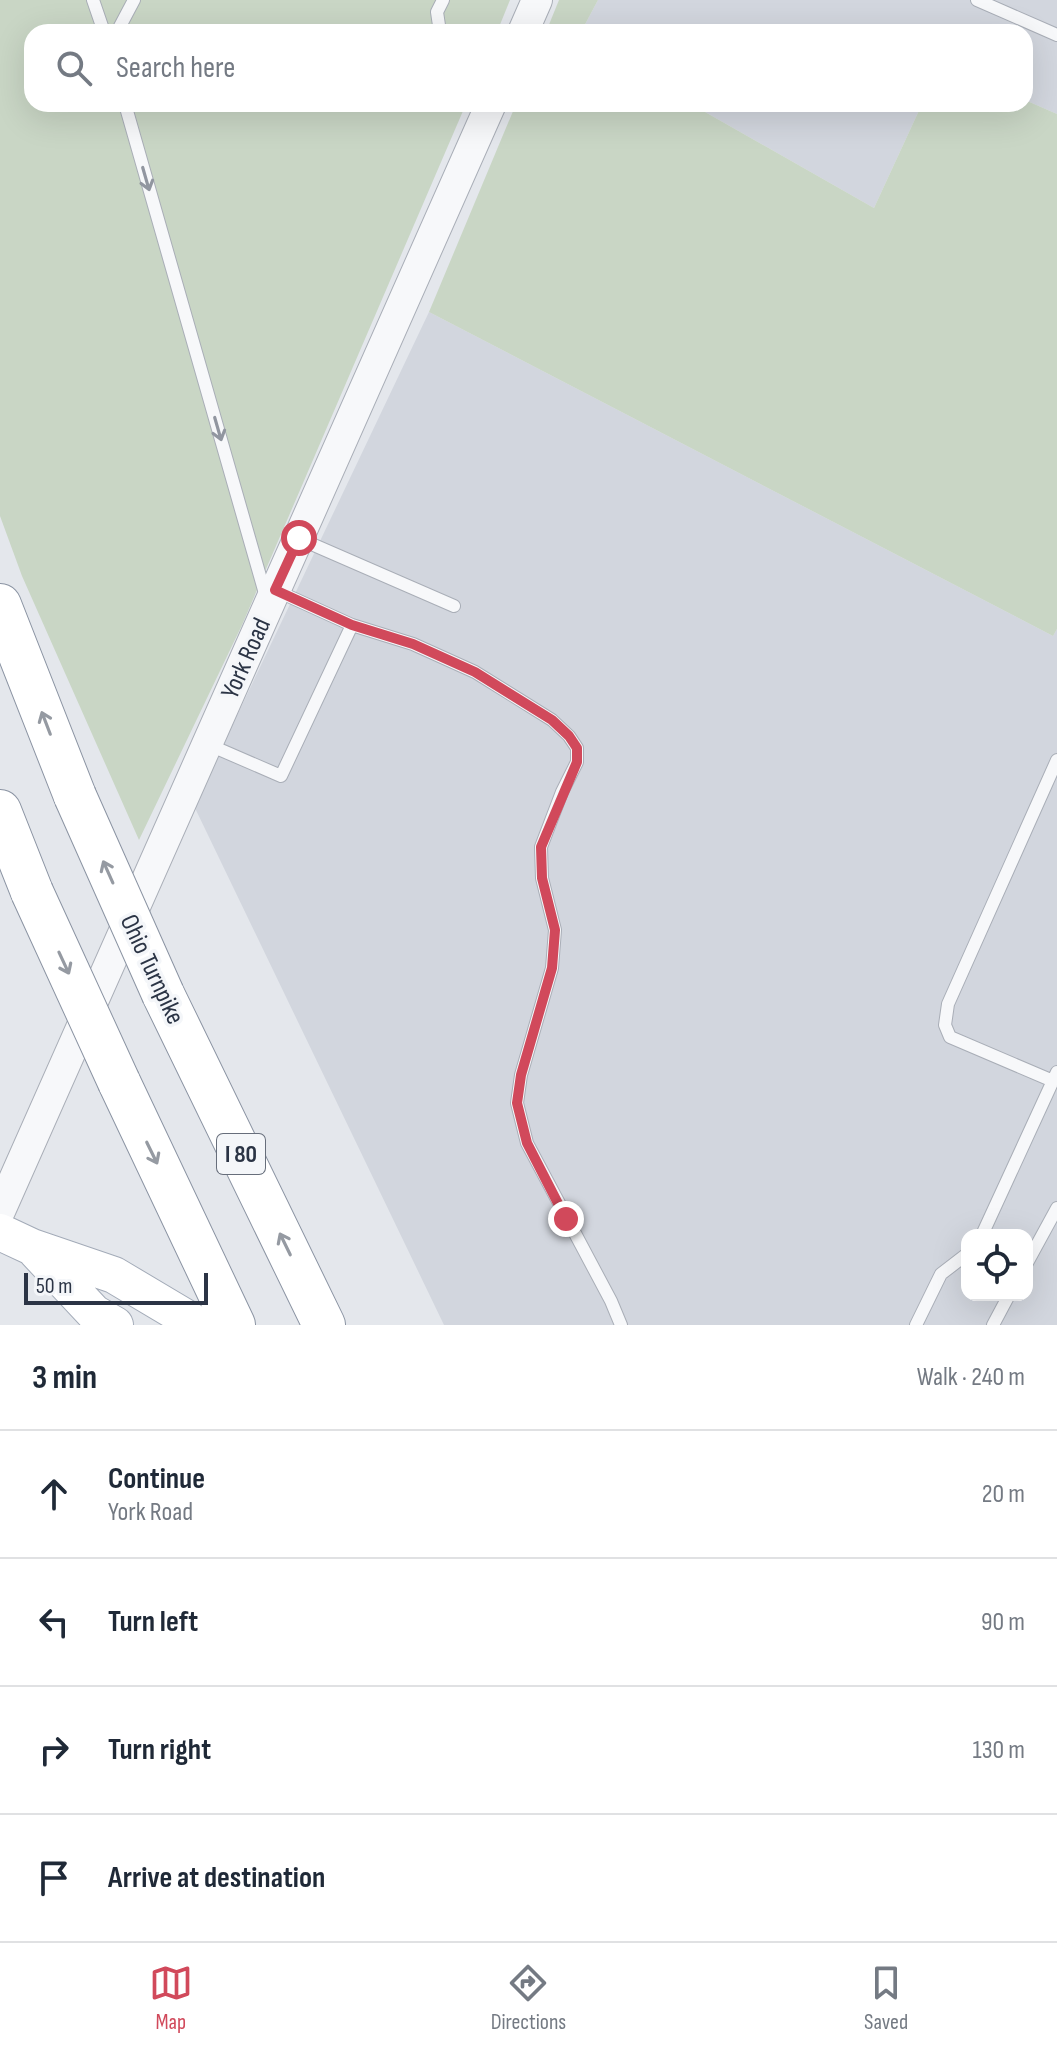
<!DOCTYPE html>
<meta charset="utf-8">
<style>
body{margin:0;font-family:"Sofia Sans Condensed",sans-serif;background:#f6f6f7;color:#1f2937}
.controls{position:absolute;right:24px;bottom:24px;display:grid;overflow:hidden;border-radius:16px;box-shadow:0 8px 32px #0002}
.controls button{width:72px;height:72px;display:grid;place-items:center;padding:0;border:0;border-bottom:2px solid #e0e1e3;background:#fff;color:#1f2937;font:40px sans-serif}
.scale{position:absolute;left:24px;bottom:20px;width:184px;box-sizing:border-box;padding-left:8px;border:4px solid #2b3445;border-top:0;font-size:22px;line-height:28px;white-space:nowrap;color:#2b3445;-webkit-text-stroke:6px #f4f6f9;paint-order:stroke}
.stop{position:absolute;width:24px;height:24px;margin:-18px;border:6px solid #d1495b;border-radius:50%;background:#fff}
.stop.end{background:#d1495b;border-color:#fff;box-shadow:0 2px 8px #0008}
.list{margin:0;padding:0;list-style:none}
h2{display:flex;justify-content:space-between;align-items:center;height:104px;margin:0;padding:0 32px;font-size:34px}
h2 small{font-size:26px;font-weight:400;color:#747a83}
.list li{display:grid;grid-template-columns:52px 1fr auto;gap:24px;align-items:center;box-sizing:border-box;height:128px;padding:0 32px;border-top:2px solid #e0e1e3}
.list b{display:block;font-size:30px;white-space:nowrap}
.list p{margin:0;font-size:26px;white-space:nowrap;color:#747a83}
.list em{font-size:26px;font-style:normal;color:#747a83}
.icon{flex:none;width:44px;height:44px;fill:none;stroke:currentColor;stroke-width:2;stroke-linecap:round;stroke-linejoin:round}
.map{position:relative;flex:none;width:1057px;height:1325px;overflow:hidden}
.search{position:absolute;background:#fff;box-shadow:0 8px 32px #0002;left:24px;right:24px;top:24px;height:88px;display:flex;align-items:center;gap:20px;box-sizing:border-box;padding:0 28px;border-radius:24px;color:#747a83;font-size:30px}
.sheet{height:616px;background:#fff}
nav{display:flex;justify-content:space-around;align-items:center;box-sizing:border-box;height:112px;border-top:2px solid #e0e1e3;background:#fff;font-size:22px;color:#747a83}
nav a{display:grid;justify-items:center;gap:4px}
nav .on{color:#d1495b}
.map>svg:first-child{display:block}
.built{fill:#d2d6de;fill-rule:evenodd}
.green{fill:#c9d6c5}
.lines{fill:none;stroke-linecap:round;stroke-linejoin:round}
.service-casing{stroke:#a9aeb7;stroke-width:14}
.tertiary-casing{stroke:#a9aeb7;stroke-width:32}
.primary-casing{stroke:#a3abb8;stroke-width:38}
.motorway-casing{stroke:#8b94a3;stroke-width:44}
.service{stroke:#f7f8fa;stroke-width:12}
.tertiary{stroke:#f7f8fa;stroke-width:30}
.primary{stroke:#fff;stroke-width:36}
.motorway{stroke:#fff;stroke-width:42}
.motorway-bridge-casing{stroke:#8b94a3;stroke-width:44;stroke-linecap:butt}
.motorway-bridge{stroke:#fff;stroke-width:42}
.oneway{stroke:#9196a0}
.oneway2{stroke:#959aa2}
.route{stroke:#d1495b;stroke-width:10}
.labels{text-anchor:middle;stroke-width:7;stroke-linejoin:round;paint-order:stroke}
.shield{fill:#f4f6f9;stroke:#676e7b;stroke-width:2}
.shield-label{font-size:24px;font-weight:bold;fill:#2b3445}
.street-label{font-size:26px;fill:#2b3445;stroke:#f4f6f9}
</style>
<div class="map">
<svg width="1057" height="1325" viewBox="0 0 1057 1325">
<rect width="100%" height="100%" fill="#e4e7ec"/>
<path class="built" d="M598 0H1057V114L1025 100V32H581Z
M691 104H922L874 208Z
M429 312 1053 636 1057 629V1325H444L194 806ZM967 1235H1027V1295H967Z"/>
<path class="green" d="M0 0H510L497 32H32V104H466L242 625 139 840 22 576 0 516Z
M559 0H598L581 32H546Z
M1025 100 1057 114V629L1053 636 429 312 516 104H691L874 208 922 104H1025Z"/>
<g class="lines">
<g class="service-casing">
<path id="service" d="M93 0 104 32
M977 0 1057 35
M117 32 134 0
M440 32 437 12 443 0
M125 104 266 597
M300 539 454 606
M352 625 413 644 475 672 552 720 569 736 577 748V762L562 792 541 847 542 878 555 930 552 968 521 1075 517 1103 527 1143 611 1301 621 1325
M207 744 281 776 352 625 275 590
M1053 1081 950 1037 945 1025 948 1004 1057 760
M982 1235 1057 1072
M1027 1263 1057 1208
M916 1325 941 1274 967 1254
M993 1325 1009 1295"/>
</g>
<g class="tertiary-casing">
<path id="tertiary" d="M523 32 537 0
M0 1211 491 104"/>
</g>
<g class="primary-casing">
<path id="primary" d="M0 1232 32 1247 114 1275 198 1325
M36 1251 94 1313 115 1325"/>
</g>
<g class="motorway-casing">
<path id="motorway" d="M0 605 75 796
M0 811 32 892
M163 994 324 1325
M119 1082 234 1325"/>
</g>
<use href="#service" class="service"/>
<use href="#tertiary" class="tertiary"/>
<use href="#primary" class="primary"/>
<use href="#motorway" class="motorway"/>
<g class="motorway-bridge-casing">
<path id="motorway-bridge" d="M75 796 163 994
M32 892 119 1082"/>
</g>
<use href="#motorway-bridge" class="motorway-bridge"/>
</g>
<defs><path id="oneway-shaft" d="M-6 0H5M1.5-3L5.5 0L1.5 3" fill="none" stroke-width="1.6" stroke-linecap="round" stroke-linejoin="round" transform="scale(2)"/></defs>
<g class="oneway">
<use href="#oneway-shaft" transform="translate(146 179) rotate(74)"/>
<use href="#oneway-shaft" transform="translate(218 429) rotate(74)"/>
</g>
<g class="oneway2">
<use href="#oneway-shaft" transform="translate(46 723) rotate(-111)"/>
<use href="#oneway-shaft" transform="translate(108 872) rotate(-114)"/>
<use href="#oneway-shaft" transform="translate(64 963) rotate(65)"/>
<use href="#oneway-shaft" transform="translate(152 1153) rotate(64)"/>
<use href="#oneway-shaft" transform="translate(285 1244) rotate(-116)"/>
</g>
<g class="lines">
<path class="route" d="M299 538 275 590 352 625 413 644 475 672 552 720 569 736 577 748V762L541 847 542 878 555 930 552 968 521 1075 517 1103 527 1143 566 1219"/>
</g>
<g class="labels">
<rect class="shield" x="217" y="1134" width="48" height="40" rx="6"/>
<g class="shield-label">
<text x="241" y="1162">I 80</text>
</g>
<g class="street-label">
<text transform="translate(245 658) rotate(-66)" y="9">York Road</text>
<text transform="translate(153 969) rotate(65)" y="9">Ohio Turnpike</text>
</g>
</g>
</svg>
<div class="controls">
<button><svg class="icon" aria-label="locate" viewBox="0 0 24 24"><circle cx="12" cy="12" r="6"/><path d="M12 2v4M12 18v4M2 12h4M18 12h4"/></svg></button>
</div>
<div class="scale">50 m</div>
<div class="stop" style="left:299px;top:538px"></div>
<div class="stop end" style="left:566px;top:1219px"></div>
<div class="search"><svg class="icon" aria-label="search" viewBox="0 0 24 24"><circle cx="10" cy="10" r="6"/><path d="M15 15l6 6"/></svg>Search here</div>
</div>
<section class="sheet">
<h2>3 min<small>Walk · 240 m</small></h2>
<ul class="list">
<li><svg class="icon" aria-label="ahead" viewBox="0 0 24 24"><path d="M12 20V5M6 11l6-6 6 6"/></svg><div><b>Continue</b><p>York Road</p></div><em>20 m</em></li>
<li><svg class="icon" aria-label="left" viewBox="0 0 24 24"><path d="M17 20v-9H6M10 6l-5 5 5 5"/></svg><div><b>Turn left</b></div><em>90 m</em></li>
<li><svg class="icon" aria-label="right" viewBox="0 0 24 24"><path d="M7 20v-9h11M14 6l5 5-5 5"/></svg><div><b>Turn right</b></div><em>130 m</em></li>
<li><svg class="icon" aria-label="arrive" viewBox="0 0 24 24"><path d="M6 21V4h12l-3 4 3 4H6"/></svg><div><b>Arrive at destination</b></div></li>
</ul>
</section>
<nav>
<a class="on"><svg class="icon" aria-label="map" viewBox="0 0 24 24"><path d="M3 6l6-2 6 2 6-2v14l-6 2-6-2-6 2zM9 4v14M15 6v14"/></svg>Map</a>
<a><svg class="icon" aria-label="directions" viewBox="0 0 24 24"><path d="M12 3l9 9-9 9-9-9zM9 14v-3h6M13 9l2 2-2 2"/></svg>Directions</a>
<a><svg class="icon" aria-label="saved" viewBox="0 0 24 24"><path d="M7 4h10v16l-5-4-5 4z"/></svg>Saved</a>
</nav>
